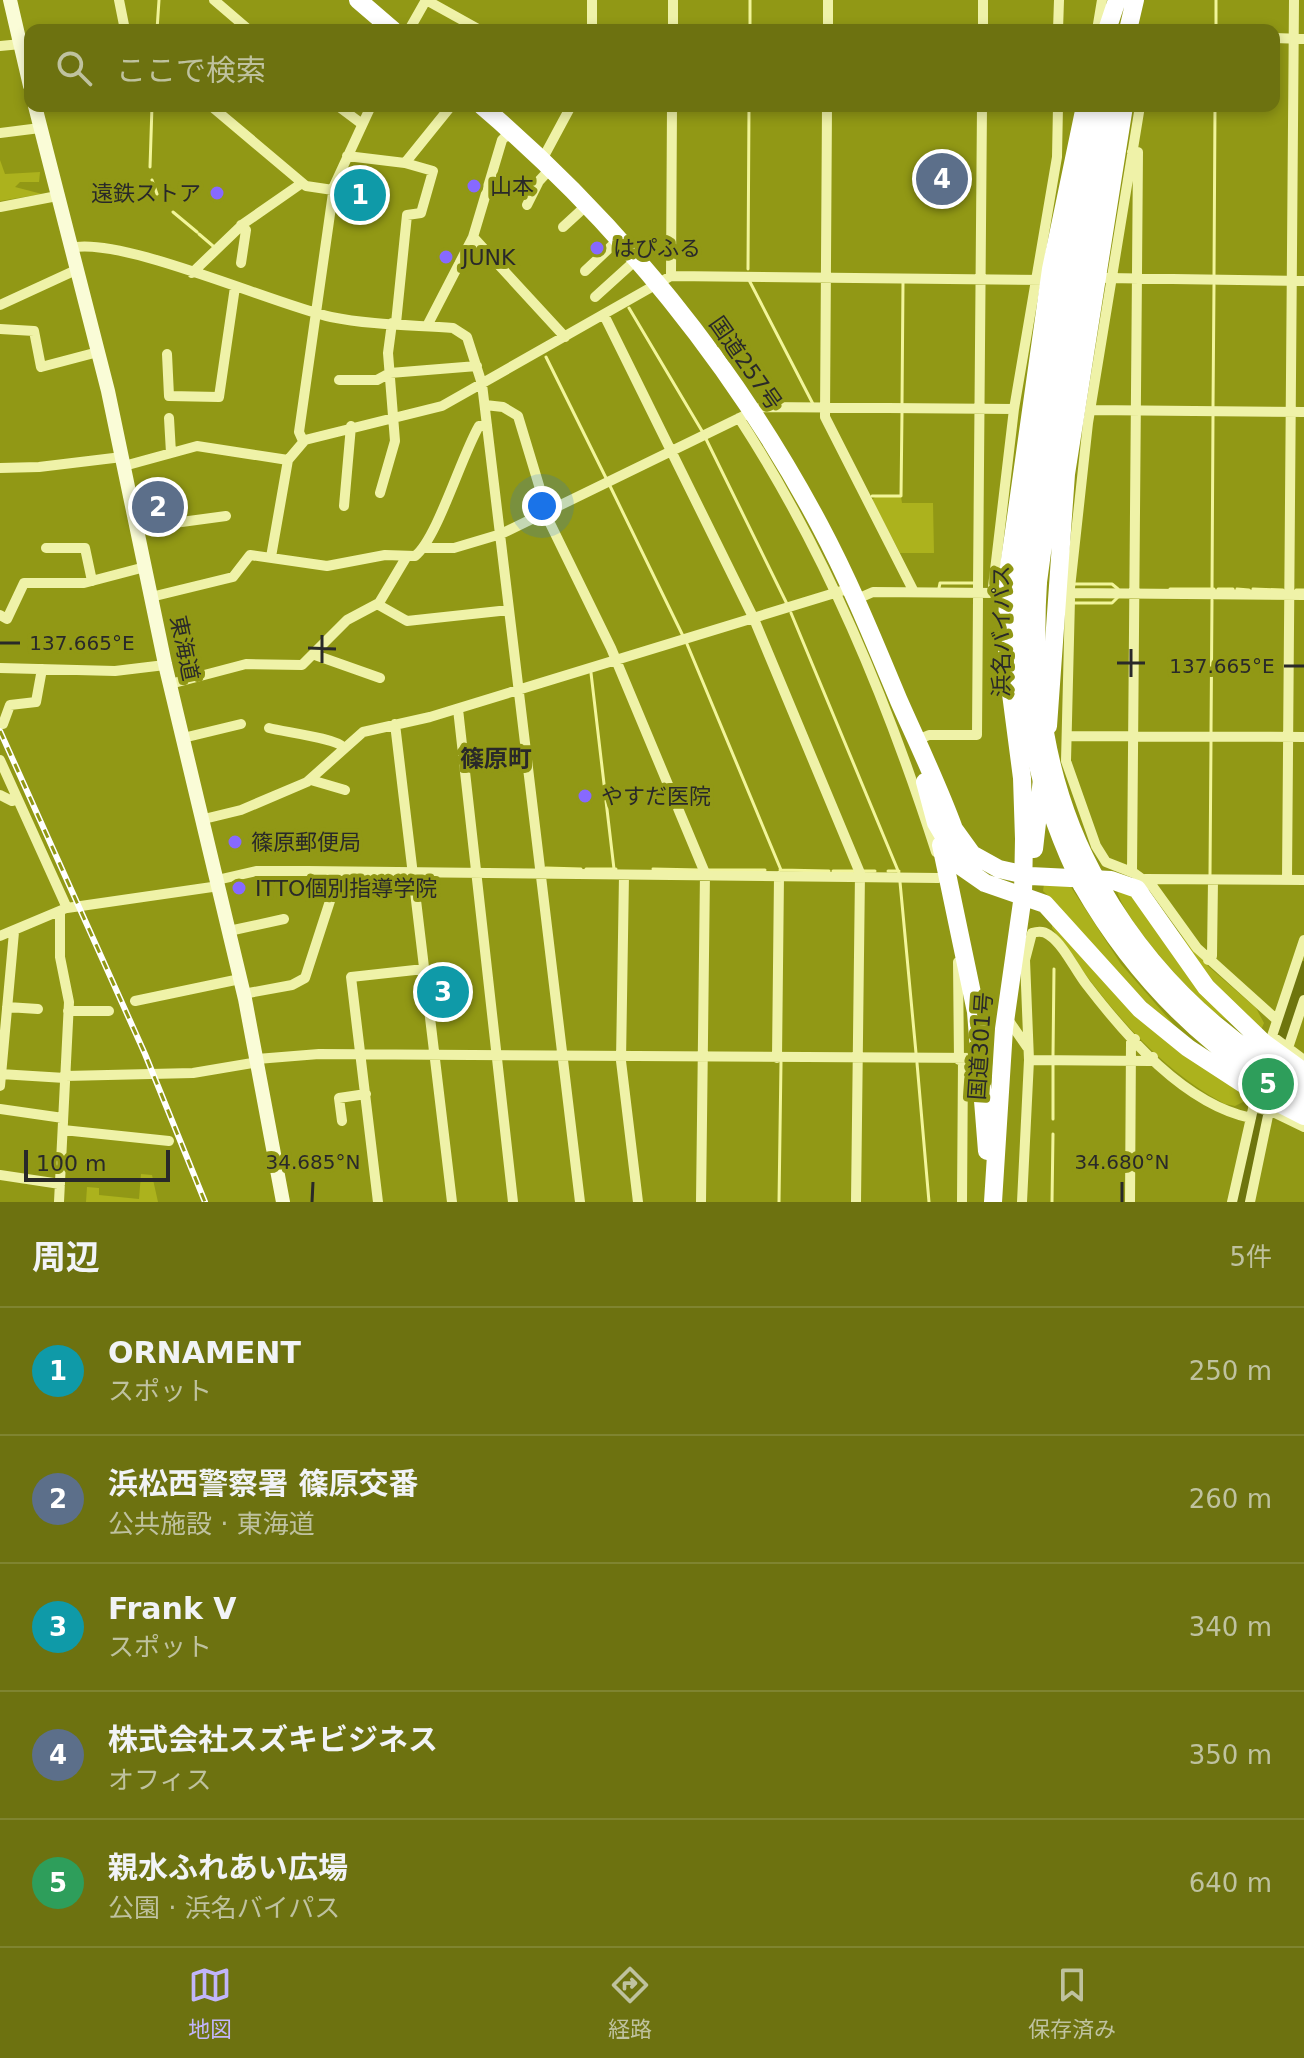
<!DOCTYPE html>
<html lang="ja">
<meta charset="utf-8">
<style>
body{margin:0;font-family:"DejaVu Sans","Noto Sans JP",sans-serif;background:#727719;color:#f1f3f6}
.scale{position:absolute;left:24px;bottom:20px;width:146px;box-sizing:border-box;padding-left:8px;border:4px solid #292929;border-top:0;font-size:22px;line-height:28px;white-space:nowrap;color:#292929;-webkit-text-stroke:6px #919815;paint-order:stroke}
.you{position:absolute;left:542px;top:506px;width:28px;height:28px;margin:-20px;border:6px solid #fff;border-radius:50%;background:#1a73e8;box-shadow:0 0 0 12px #1a73e833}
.badge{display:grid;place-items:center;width:52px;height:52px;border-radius:50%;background:#c1b5fa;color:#fff;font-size:26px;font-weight:700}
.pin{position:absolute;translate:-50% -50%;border:4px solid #fff;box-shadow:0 2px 8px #0006}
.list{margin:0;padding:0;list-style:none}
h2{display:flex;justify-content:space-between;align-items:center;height:104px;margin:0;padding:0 32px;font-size:34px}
h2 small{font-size:26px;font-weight:400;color:#bfc29f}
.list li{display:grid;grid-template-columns:52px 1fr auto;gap:24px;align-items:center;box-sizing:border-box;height:128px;padding:0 32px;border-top:2px solid #7f8430}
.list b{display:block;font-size:30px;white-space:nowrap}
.list p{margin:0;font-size:26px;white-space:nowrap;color:#bfc29f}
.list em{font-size:26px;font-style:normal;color:#bfc29f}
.icon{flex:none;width:44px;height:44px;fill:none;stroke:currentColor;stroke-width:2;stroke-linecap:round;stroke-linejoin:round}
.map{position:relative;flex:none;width:1304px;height:1202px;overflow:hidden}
.search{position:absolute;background:#6d7210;box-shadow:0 4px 12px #0003;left:24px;right:24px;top:24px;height:88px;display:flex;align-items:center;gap:20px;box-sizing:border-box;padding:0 28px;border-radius:16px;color:#bfc29f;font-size:30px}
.sheet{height:744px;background:#6d7210}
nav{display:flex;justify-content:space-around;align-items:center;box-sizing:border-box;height:112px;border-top:2px solid #7f8430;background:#6d7210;font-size:22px;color:#bfc29f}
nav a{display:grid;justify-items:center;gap:4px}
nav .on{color:#c1b5fa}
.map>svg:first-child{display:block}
.green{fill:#acb21d}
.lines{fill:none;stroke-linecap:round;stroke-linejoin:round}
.stream{stroke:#f2f59a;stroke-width:3}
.river{stroke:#6e750d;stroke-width:18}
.street{stroke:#eff2a8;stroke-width:10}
.secondary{stroke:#fafcd7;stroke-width:14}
.highway{stroke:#fff;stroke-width:18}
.rail-casing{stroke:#fff;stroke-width:6}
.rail{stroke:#919815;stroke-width:3;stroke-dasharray:9;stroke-linecap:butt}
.highway-bridge{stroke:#fff;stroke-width:18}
.ticks{fill:none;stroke:#292929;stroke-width:3}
.poi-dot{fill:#8769ff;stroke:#919815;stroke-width:3}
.labels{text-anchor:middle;stroke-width:8;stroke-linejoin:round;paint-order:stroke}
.poi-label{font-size:22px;fill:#292929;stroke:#919815;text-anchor:start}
.street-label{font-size:22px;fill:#292929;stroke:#919815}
.neighbourhood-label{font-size:24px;font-weight:bold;fill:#292929;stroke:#919815}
.ticks-label{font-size:20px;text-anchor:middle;fill:#292929;stroke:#919815;stroke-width:8;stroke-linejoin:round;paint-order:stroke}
</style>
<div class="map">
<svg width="1304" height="1202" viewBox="0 0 1304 1202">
<rect width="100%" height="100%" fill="#919815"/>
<path class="green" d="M0 160 5 174 40 172 39 182H20L15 187 42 194 0 201Z
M875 497H901L902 503H933L934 553H900L872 500Z
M1044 884H1069L1121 964 1182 1034H1178L1073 929 1060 907 1043 891Z
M1117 890 1133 894 1228 1021C1203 1010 1121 917 1117 890Z
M1052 923 1244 1093 1243 1102 1235 1106 1225 1104C1151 1065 1099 995 1052 928Z
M1174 928 1209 967 1256 1008 1264 1023 1261 1030 1222 997Z
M141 1174 152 1175 158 1202H86L87 1187 99 1188V1195L139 1199Z"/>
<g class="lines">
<path class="stream" d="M157 30 159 0
M750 30V0
M1027 30 1030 26 1053 27
M1216 30V0
M150 167 152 106
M152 180 157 194
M173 212 197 232
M199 234 213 246
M748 269 749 106
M1214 276 1215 106
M749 280 813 404
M629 308 702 431
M546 357 606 478
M902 404 903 282
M1213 407 1214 285
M706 439 787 604
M610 486 683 636
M872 496H901L902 413
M1075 584H1112L1118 589
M939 588 940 583H975
M1170 589H1214
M1218 589H1233
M1237 589 1249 590
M1253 589 1283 590
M1212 590 1213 415
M1296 590H1304
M1075 603H1112L1118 597
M791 613 899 873
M687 644 781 870
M591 673 614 869
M1211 732 1212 600
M546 868 581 869
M586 869H616
M653 869 700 870
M708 870H765
M780 870 829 871
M833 871H856
M863 871H875
M888 871H899
M1210 875 1211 741
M900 882 916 1053
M1053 1056 1054 969
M917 1063 929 1202
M1053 1119V1065
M779 1202 781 1062
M1052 1202 1053 1134"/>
<path class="river" d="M1274 1058 1304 970
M1242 1202 1266 1091"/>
<path class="street" d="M119 0 125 30
M214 0 249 30
M426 0 480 30
M409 30 426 0
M592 30V0
M673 30V0
M828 30V0
M983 30V0
M1058 30 1059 0
M1097 30 1102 0
M1274 38 1304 39
M0 46 21 44
M211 106 306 186 333 190
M338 106 362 124
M827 106 825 417 914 592
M0 133 40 128
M347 156 405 163 433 171 421 213 407 215 396 323
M542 160 571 106
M405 163 451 106
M527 205 539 181 551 168
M0 207 57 196
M563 227 587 205
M473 237 565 337
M70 248C119 235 273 304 331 317 370 325 413 325 453 328L467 337 482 384 580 1202
M241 263 246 230 241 225
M585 271 619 239
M192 273 243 224 302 183
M671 276 672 106
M1106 278 1304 281
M595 297 637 259
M0 305 76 270
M604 315 754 619 860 873 856 1202
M427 326 473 237 502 140 511 131
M0 329 34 331 41 367 98 352
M167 354 169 396 219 397 235 287
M339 380H377L390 373 477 366
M485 405 503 407 518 416 547 512
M1090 410 1304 412
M169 418 171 453
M739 418C826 552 887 700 936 852
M303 441 299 432 334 186 371 106
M124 466 197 446 288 460
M0 468 39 467 122 457
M380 493 395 441 388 353 392 323
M344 506 351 426
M545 513 611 648 705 873 701 1202
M137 528 226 516
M46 548H85L92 581
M425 548H454L501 534 762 407 1014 409
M271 557 288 460 305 440 442 406 671 276 1049 280
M978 587 982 106
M993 587 1014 409 1057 157 1058 106
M1070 588 1088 423 1140 106
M1068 593 1304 595
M151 597 233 577 250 555 327 566 385 555 415 556C437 539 461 457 479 426L487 425
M857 599 873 592 995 593
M1070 599 1066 761 1096 846 1106 862 1134 873 1153 887 1197 948 1277 1020
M377 604 407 621 509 610
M0 615 7 619 24 583H84L145 567
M315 655 380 678
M0 668 115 671 165 665
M170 684 246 664 302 665 347 620 379 603 407 556
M458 709 513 1202
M3 724 10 705 36 702 42 669
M395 724 452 1202
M269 728C284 732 336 738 343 747
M1067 736 1304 737
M183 738 241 724
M917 740 929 735H977L978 599
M0 760 67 908 219 886
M311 780 345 790
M0 795 12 801 17 799
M204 819 241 810 307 782 363 732 430 717 851 588
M1132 872 1138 152H1132
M624 875 621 1061 638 1202
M1145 879 1304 880
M217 880 256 871H307L938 878 949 875
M1287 880 1294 0
M229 931 284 919
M0 936 64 909
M1208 960 1212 956 1213 880
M958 962 959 1060
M243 994 292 985 305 978 330 901 327 872
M135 1001 240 979
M7 1007 38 1009
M68 1011H109
M1007 1018 1027 1047
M1272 1036 1304 1060
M1268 1048 1304 940
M1288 1048 1304 1000
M777 1058 779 876
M257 1059 319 1054 981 1058
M1029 1060 1150 1061 1153 1057
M0 1074 65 1078
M65 1076 193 1073 258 1062
M0 1086 14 932
M1253 1107 1273 1112 1304 1127
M0 1109 63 1118
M342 1121 339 1098 366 1094
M63 1130 169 1141
M0 1175 60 1184
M59 1202 69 1002 60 957V911
M378 1202 351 977 424 969
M962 1202 963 1060
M1022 1202 1029 1060 1025 960 1032 933C1038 931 1044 931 1049 935 1064 945 1075 970 1086 984 1126 1036 1184 1104 1251 1118
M1130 1202 1131 1042 1135 1039
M1232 1202 1257 1091
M1250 1202 1269 1111"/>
<path class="secondary" d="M10 0 30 86
M35 106 108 391 165 664 245 999 283 1202"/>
<path class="highway" d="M358 0 393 30
M1107 30 1117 0
M1128 30 1135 0
M482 106C619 223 734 365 819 524 850 582 874 641 899 701 918 744 938 785 954 829L972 854 999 869 1030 876 1111 880 1137 889 1206 987 1263 1042
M1022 582 1055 344 1097 106
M1038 582 1070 346 1112 106
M1048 726 1066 474 1124 106
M925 782 936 823 962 867 985 883 1045 904 1140 1009 1188 1048 1251 1089
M941 845 976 1012 987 1151
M1034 849 1042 779
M1082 885C1126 962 1182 1024 1255 1074
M1100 886C1140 956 1193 1013 1259 1058
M993 1202 1004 1029 1023 895 1024 839 1022 778 1007 663 1008 574 1051 269 1085 106"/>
<g class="rail-casing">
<path id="rail" d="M0 731 145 1054 205 1202"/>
</g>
<use href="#rail" class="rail"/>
<path class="highway-bridge" d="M1022 582C1015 689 1034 788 1082 885
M1038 582C1031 688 1046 793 1100 886
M1263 1042 1304 1072
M1259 1058 1304 1085
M1255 1074 1304 1103
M1251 1089 1304 1116"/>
</g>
<path class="ticks" d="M0 643H20M308 648 336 649M322 663V635M1117 663H1145M1284 666H1304M1131 677V649M312 1202 313 1182M1122 1202V1182"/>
<g class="poi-dot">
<circle cx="474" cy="186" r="8"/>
<circle cx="217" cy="193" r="8"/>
<circle cx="597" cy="248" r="8"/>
<circle cx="446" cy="257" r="8"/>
<circle cx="585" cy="796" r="8"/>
<circle cx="235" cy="842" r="8"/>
<circle cx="239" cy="888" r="8"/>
</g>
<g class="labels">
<g class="poi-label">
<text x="490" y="194">山本</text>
<text x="201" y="201" text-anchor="end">遠鉄ストア</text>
<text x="613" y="256">はぴふる</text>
<text x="462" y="265">JUNK</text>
<text x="601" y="804">やすだ医院</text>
<text x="251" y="850">篠原郵便局</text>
<text x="255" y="896">ITTO個別指導学院</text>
</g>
<g class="street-label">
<text transform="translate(746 363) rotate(55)" y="8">国道257号</text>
<text transform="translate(1001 631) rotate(-90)" y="8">浜名バイパス</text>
<text transform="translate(185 648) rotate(78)" y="8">東海道</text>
<text transform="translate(980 1046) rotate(-86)" y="8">国道301号</text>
</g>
<g class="neighbourhood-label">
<text x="496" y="767">篠原町</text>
</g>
</g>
<g class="ticks-label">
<text x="82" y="650">137.665°E</text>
<text x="1222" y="673">137.665°E</text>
<text x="313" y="1169">34.685°N</text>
<text x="1122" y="1169">34.680°N</text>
</g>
</svg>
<div class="scale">100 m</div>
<div class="you"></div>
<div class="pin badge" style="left:360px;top:195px;background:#0f9aa8">1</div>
<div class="pin badge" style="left:158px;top:507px;background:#5c6f8a">2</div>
<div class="pin badge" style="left:443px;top:992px;background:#0f9aa8">3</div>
<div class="pin badge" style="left:942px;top:179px;background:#5c6f8a">4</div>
<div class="pin badge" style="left:1268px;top:1084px;background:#2e9e5b">5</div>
<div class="search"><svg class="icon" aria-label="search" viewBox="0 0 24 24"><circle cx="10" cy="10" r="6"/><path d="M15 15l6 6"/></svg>ここで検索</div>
</div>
<section class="sheet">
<h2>周辺<small>5件</small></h2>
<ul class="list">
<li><span class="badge" style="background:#0f9aa8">1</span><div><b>ORNAMENT</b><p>スポット</p></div><em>250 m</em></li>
<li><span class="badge" style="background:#5c6f8a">2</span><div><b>浜松西警察署 篠原交番</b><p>公共施設 · 東海道</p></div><em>260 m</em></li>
<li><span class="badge" style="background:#0f9aa8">3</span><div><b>Frank Ⅴ</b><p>スポット</p></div><em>340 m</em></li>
<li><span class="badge" style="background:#5c6f8a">4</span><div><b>株式会社スズキビジネス</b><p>オフィス</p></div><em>350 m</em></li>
<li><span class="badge" style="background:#2e9e5b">5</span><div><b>親水ふれあい広場</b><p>公園 · 浜名バイパス</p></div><em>640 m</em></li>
</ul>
</section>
<nav>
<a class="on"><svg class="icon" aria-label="map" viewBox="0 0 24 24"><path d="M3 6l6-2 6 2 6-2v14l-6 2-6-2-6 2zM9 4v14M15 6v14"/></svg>地図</a>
<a><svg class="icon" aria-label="directions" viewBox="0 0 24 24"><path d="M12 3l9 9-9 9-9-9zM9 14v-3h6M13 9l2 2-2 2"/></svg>経路</a>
<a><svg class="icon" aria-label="saved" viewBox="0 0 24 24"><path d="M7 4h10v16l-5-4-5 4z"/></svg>保存済み</a>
</nav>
